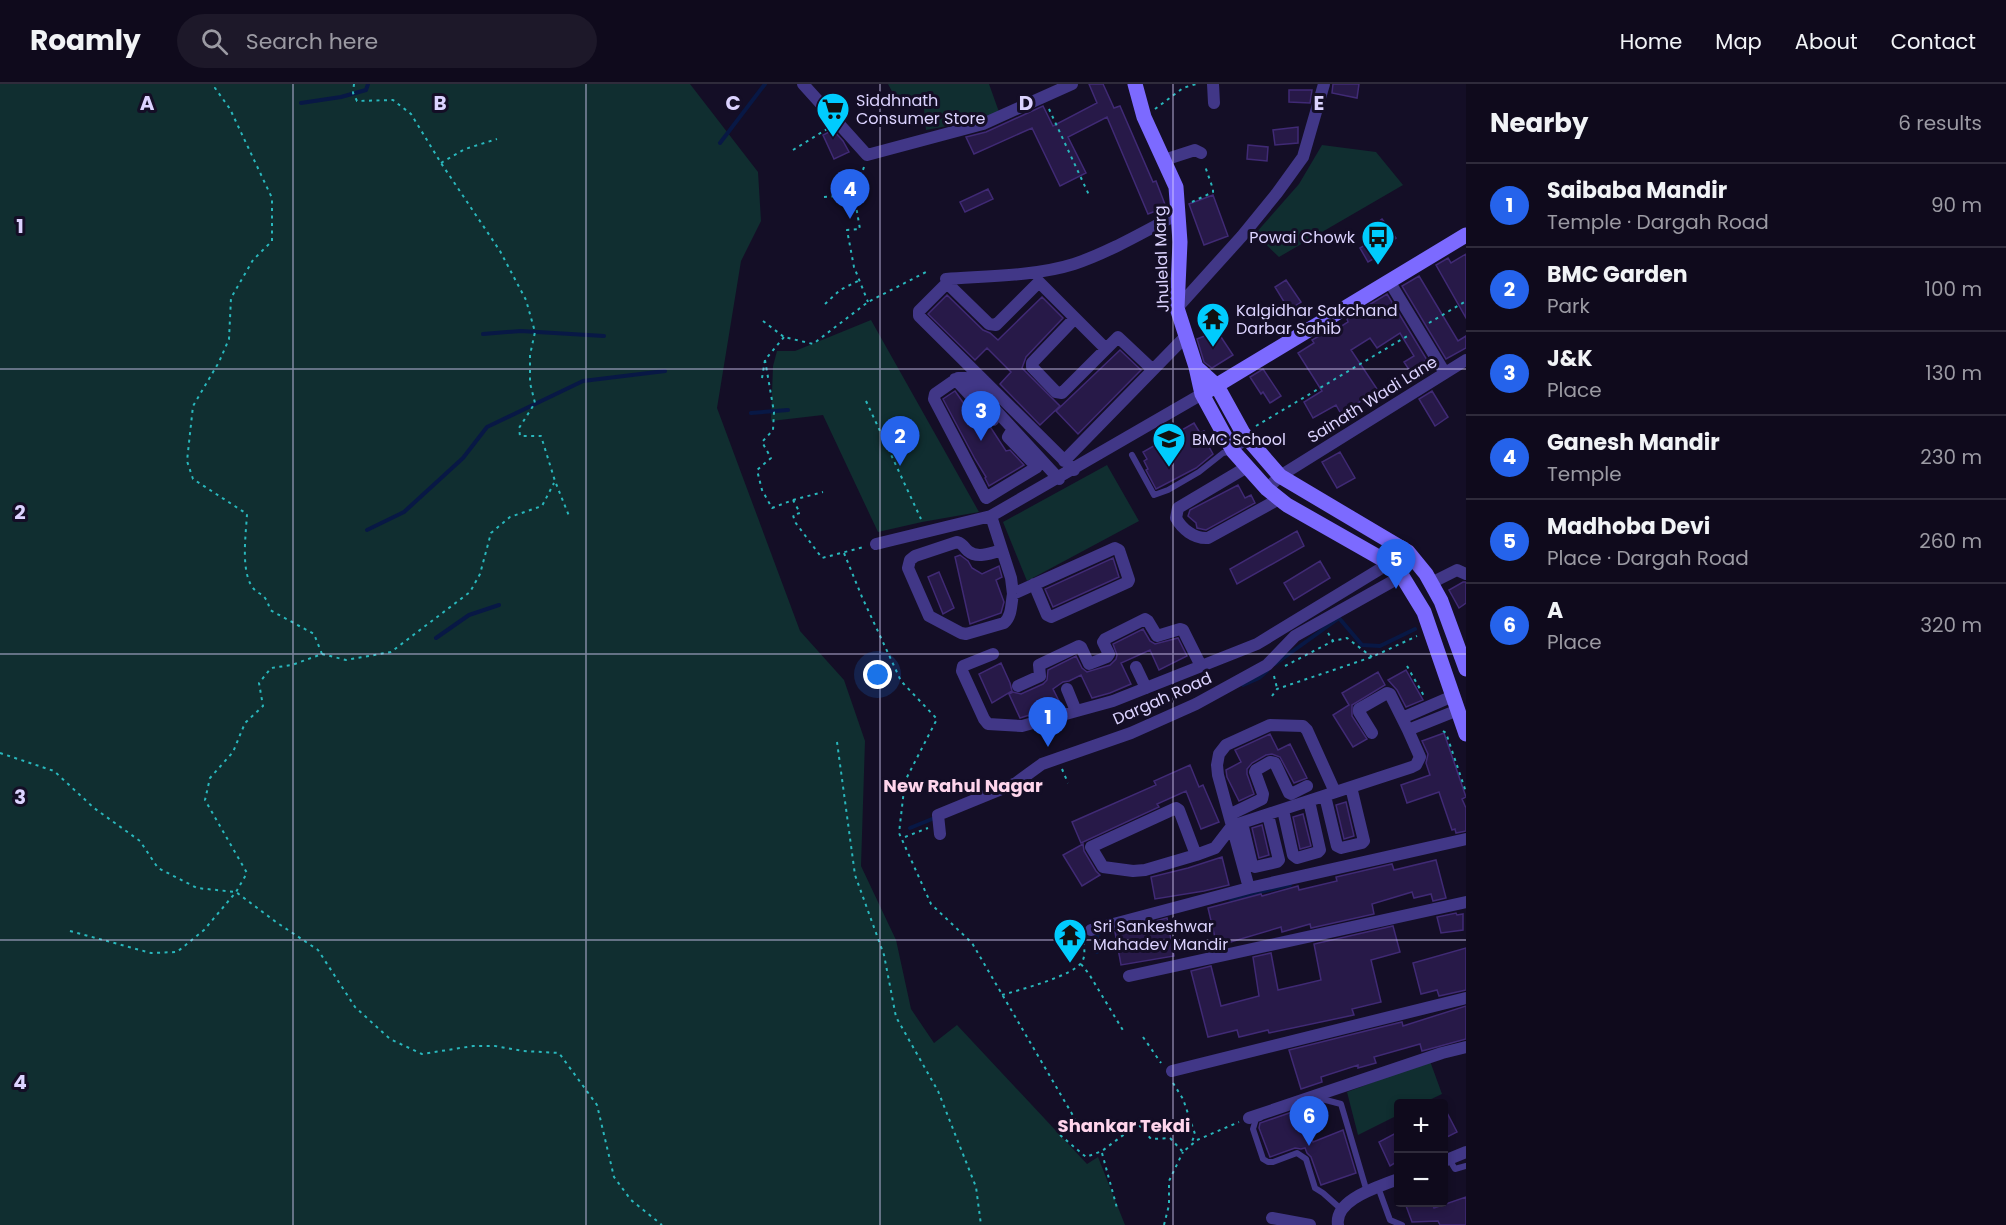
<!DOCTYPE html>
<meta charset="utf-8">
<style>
body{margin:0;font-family:Poppins,sans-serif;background:#1d1829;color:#f1f3f6}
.controls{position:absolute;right:18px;bottom:18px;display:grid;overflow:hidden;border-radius:6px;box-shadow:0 3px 9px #0003}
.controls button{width:54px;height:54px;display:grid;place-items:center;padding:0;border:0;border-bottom:2px solid #2f2b3b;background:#0f0a1c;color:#f1f3f6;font:30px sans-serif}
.you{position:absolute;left:878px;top:591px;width:21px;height:21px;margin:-15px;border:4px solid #fff;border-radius:50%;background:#1a73e8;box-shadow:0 0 0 9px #1a73e833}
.badge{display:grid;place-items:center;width:39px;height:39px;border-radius:50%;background:#2563eb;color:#fff;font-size:20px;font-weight:700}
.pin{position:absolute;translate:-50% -50px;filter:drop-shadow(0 2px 3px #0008)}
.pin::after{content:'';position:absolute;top:32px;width:21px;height:18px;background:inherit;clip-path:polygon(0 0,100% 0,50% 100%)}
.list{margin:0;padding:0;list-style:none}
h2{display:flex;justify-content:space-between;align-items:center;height:78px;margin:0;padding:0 24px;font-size:26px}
h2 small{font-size:20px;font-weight:400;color:#9b9aa3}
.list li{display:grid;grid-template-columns:39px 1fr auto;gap:18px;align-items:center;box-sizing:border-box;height:84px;padding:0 24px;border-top:2px solid #2f2b3b}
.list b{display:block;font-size:22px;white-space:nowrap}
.list p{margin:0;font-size:20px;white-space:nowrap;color:#9b9aa3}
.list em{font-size:20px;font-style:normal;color:#9b9aa3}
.icon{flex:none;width:33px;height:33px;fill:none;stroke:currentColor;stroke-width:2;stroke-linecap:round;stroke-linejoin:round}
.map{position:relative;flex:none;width:1466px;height:1141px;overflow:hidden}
header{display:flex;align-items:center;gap:36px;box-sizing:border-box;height:84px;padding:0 30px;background:#0f0a1c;border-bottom:2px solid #2f2b3b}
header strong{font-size:28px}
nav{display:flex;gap:33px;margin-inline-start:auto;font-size:21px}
.search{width:420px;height:54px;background:#1d1829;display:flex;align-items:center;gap:15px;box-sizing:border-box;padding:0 21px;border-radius:33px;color:#9b9aa3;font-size:22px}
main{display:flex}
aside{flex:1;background:#0f0a1c}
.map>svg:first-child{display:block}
.green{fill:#102e30}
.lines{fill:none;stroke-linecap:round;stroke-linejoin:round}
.stream{stroke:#081845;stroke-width:4}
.building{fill:#271948;stroke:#402a75;stroke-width:1.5}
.path{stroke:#29b7bc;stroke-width:2;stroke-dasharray:3 4.5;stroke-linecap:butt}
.lane{stroke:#413787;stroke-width:6}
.street{stroke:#413787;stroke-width:12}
.secondary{stroke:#7c6aff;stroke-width:15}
.grid{fill:none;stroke:#dcd3ff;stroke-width:1.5;stroke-opacity:0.55}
.labels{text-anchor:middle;stroke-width:6;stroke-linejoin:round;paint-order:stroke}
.poi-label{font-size:16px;fill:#dcd3ff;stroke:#140e26;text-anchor:start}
.street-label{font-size:16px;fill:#dcd3ff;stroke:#140e26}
.neighbourhood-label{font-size:18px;font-weight:bold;fill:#ffd5ec;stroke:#140e26}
.grid-label{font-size:20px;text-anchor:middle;font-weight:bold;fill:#dcd3ff;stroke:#140e26;stroke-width:6;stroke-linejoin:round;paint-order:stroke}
</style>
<header>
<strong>Roamly</strong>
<div class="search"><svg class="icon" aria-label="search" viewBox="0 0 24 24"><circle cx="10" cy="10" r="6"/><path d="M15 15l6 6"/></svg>Search here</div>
<nav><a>Home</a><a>Map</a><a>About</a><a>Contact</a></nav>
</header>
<main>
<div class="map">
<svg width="1466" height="1141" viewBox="0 0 1466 1141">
<rect width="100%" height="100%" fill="#140e26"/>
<path class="green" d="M0 0H690L758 88 761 137 741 177 717 324 800 547 844 596 865 657 861 782 896 856 911 925 934 959 957 941 1087 1080 1098 1073 1125 1141H0Z
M888 0H989L999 28 969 38 926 46 923 15 900 22Z
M1322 61 1376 68 1403 101 1279 173 1255 150 1299 100Z
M871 236 979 428 922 438 878 448 823 331 771 337 773 282 777 267H795Z
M1107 381 1139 437 1027 497 1003 438Z
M1430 977 1442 1010 1423 1019 1398 1020V1031L1358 1051 1347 1008Z"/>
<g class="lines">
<path class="stream" d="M301 19 341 13 366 6 368 0
M720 59 765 0
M483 250 521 247 604 252
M751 329 788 326
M367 446 404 428 463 374 487 343 583 297 665 287
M436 554 469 531 499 521
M1275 580 1339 534 1362 561 1380 562 1415 545
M1243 601 1259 594 1267 587
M910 744 937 733
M1231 815 1290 801
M1097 868V851L1099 849"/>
</g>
<path class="building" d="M1089 0H1103L1114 24 1120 22 1153 98 1156 97 1166 123 1148 130 1107 33 1068 53 1086 89 1060 102 1032 44 974 70 966 53 986 48 1043 22 1053 42 1097 19Z
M1333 0H1359L1357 14 1332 9Z
M1289 6H1312L1310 19 1289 18Z
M1298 43V59L1275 61 1273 46Z
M833 46 843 57 849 68 834 75 823 51Z
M1248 61 1268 63 1267 77 1247 75Z
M988 105 993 115 965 128 960 118Z
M1213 111 1228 152 1204 161 1189 120Z
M1382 135 1396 154 1380 166 1382 170 1368 178 1360 164 1377 154 1370 144Z
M1466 170V234L1436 181 1448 174 1451 179Z
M1419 192 1458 257 1466 252V264L1446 275 1402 202Z
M1286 196 1301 218 1289 226 1275 203Z
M1387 210 1427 276 1419 281 1424 290 1415 295 1404 278 1414 272 1400 249 1377 264 1370 254 1351 266 1381 311 1368 320 1364 315 1341 330 1336 321 1313 334 1304 318 1322 307 1298 269 1314 259 1312 256 1326 248 1328 251 1348 238 1347 235 1354 230Z
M947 211 983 246 990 249 998 256 1042 213 1063 234 1026 273 1022 284 1060 322 1040 341 1000 300 1011 288 987 264 975 276 928 230Z
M1217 247 1233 271 1212 284 1204 278 1197 255Z
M1120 266 1141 286 1078 350 1056 327Z
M1263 285 1281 312 1270 319 1263 308 1261 310 1250 293Z
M955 307 967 324 970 323 991 344 1006 367 1010 366 1024 381 989 402 985 394 986 393 975 375 943 315Z
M1432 307 1448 333 1435 342 1419 315Z
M1194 339 1200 349 1204 347 1211 359 1208 361 1213 370 1196 384 1156 405 1146 386 1148 385 1144 377 1147 375 1143 368Z
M1340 368 1355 394 1337 404 1322 378Z
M1238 401 1245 414 1251 411 1255 419 1206 446 1197 444 1196 439 1188 432 1190 426Z
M1297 447 1304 462 1237 500 1230 485Z
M960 471 968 477 972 484 982 490 999 482 1002 493 996 496 1004 518 1001 529 970 540 955 473Z
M1113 474 1119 493 1053 523 1045 505Z
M1320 477 1330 494 1294 516 1284 499Z
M939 488 954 524 943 530 928 493Z
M1463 498H1466V519L1459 524 1449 506Z
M1143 545 1150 557 1155 560 1178 554 1187 572 1159 586 1150 566 1121 579 1131 600 1110 609 1092 614 1081 591 1069 597 1063 598 1053 605 1061 621 1020 634 1009 610 1013 608 1021 610 1043 600 1047 596 1048 586 1076 572 1082 584 1087 588 1110 581 1116 575 1117 571 1113 560Z
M1001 579 1010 599 1012 607 992 619 979 590Z
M1406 586 1423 616 1406 623 1397 606 1388 596Z
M1378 588 1385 601 1352 621V632L1367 655 1353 663 1333 631 1349 621 1342 609Z
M1444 649 1466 713 1462 715 1466 724V747L1456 749 1455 745 1452 746 1439 708 1407 719 1401 701 1430 691 1426 679 1428 670 1422 657Z
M1270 650 1278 666 1290 660 1307 694 1294 699 1280 673 1272 670 1266 671 1252 679 1247 685V690L1254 710 1239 717 1227 693 1226 686 1241 678 1235 666Z
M1190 681 1199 703 1203 701 1219 738 1201 745 1186 707 1157 720 1159 723 1081 759 1072 738 1156 701 1154 697Z
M1346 718 1354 752 1344 755 1336 721Z
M1303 730 1311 762 1300 765 1293 733Z
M1262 741 1269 771 1259 774 1252 744Z
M1083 760 1084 767 1096 787 1100 791 1082 802 1063 771Z
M1222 773 1229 801 1204 807 1155 815 1151 793 1188 784Z
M1436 776 1446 814 1433 817 1431 810 1414 814 1412 808 1372 820 1374 830 1311 844 1310 840 1282 848 1281 843 1217 862 1208 824 1261 810 1262 812 1298 802 1299 806 1337 797 1336 793 1392 780 1394 786Z
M1456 829 1457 831 1463 830V846L1441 849 1437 833Z
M1167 834 1174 872 1121 881 1115 848Z
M1393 842 1400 868 1371 876 1381 918 1352 925 1354 931 1269 949 1268 946 1239 953 1237 946 1208 953 1191 887 1211 882 1221 922 1259 912 1253 873 1271 869 1278 906 1300 901 1321 896 1314 860Z
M1466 864V906L1439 912 1437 906 1421 910 1413 879Z
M1466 922V955L1422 967 1420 960 1374 973 1376 979 1358 984V981L1321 993 1322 998 1301 1005 1289 966 1402 938 1403 942Z
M1443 1021 1457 1048 1443 1055Z
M1301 1025 1313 1058 1343 1046 1356 1089 1321 1101 1311 1073 1307 1069 1305 1064 1301 1065 1295 1064 1270 1073 1259 1044 1260 1039Z
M1398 1048V1077L1390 1082 1379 1058Z
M1466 1113V1141H1440L1438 1137 1412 1138 1405 1119H1432L1434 1124Z"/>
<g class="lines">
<path class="path" d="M354 0 353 9 357 17 393 16 411 30 441 79 500 167 526 216 535 248 530 271V299L535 319 519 344 520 352H541L555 397 569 432
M1049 25 1089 111
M1155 25 1183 4 1196 0
M793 66 827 45
M441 79 465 65 497 55
M864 83 854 111 860 145 847 146 854 183 868 218
M824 113 854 111
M1192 118 1213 108V105L1205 82
M825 220 840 206 858 197
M763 237 784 253 813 260 868 218 928 187
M1429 239 1466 217
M765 276 774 328 773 346 762 358 771 374 757 386 762 406 772 424 793 416 800 429 793 431 795 438 822 474 864 463
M762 294 765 276 784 253
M866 317 921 435
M1256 342 1409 251
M793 416 823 408
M844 469 862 513 901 597 937 635 905 697 899 749 931 820 972 859 1075 1035 1060 1051 1086 1073 1102 1067 1138 1040 1151 1055 1170 1054 1183 1068 1197 1056 1239 1038
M1328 549 1333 557 1347 554 1372 573
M322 570 346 576 391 568 470 508 480 490 491 449 510 433 542 422 554 399
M1285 582 1333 557
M1407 582 1424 612
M1274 592 1277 604
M1272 612 1277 605 1372 573 1417 552
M1443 647 1446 649 1466 708
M837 658 855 791 884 871 896 933 938 1007 976 1103 981 1141
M0 669 54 687 94 724 140 757 158 784 197 804 236 808 276 838 318 866 355 923 390 955 422 970 473 962H495L523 967 559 969 597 1021 614 1093 631 1116 662 1141
M1062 685 1068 699
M905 753 928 744
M70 847 151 869 177 868 204 846 236 808 247 789 205 716 210 694 233 668 245 639 263 622 259 599 271 584 292 581 322 570 314 550 270 526C265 506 258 513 251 501 241 483 246 450 247 430L193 395 187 377 193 322 219 278 229 255 231 214 253 176 272 157V114L230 25 215 4 216 0
M1081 880 1089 890 1124 948
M1002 911C1019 906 1073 892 1082 878 1086 871 1084 863 1083 855
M1143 953 1161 979
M1173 999 1183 1015 1195 1050 1191 1060
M1102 1069 1117 1124
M1164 1141 1169 1121V1097L1183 1068"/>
<path class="lane" d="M1132 371 1154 411 1168 406 1199 388 1223 369 1233 367 1249 357
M1318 1014 1341 1020 1367 1108
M1260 1034 1256 1035 1253 1045 1263 1075 1268 1078H1273L1297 1069 1306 1075 1315 1104 1323 1109 1341 1125
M1449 1075 1455 1085 1466 1082
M1378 1103 1390 1136 1402 1141"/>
<path class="street" d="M803 0 867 71 983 40 1072 0
M1213 0 1214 19
M1164 76 1195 66 1201 69
M946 195C987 192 1036 192 1074 180 1110 168 1145 147 1178 130
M1389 197 1445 289
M1177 224 1242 152 1277 109 1303 73 1324 0
M1075 234 1106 265
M955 295 993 336
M1013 345 1008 353 1037 383 986 414 934 315 935 310 958 294H966C997 328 1028 361 1059 395
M1064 377 1186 252
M1247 383 1178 424 1176 434C1182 445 1194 455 1208 454L1279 415
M1074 386 919 232V227L945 201H949L989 240 996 241 1039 198 1075 234 1032 279V283L1056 308 1062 309 1118 253 1152 285
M1267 405 1280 392 1466 276
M991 432 1011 494 1013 510 1115 464 1119 466 1129 496 1128 498 1051 533 1047 531 1034 500
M876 460 991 432 1202 310
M1001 466C992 469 977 475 968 467 963 463 964 460 957 458L915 472 910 476 908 484 929 532 961 549 966 550 1004 539C1012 532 1011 520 1013 510
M1431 499 1457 486 1466 490
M993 570 963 582 962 587 984 635 988 640 1022 642 1113 617 1257 560 1408 468
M1136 583 1146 604
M1018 602 1040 592 1039 581 1079 562 1081 563 1089 580 1107 573 1109 570 1103 558 1105 555 1145 535 1148 537 1157 552 1180 545 1183 546 1201 582
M1067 605 1076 627
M1402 634 1453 612
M1372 649 1359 628V625L1387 609 1390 610 1408 646
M1325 712 1337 762 1341 764 1362 759 1364 757 1351 703
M1283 726 1293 771 1297 774 1318 768 1320 766 1309 717
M1229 731 1262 715 1263 710 1255 688 1256 686 1270 678 1275 679 1289 709 1291 710 1307 702
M1242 739 1252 781 1255 783 1277 778 1279 776 1268 731
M940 750 938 731 1016 699 1042 680 1131 649 1196 620 1267 581 1295 552 1402 492
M1196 771 1179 726 1176 724 1091 763 1103 783 1133 787 1145 786 1196 771 1215 764 1232 742 1412 683 1416 681 1420 673 1408 646 1458 626
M1249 804 1218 691 1217 681 1219 670 1226 661 1270 641 1303 642 1307 646 1335 708
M1091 846 1249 804 1466 755
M1129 892 1466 818
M1172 987 1466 914
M1249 1034 1442 969 1466 963
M1444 1077 1466 1068
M1272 1134 1310 1141
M1338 1141C1334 1115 1379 1103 1398 1095"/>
<path class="secondary" d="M1135 0 1144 33 1176 103 1180 158 1177 224 1196 283 1202 310 1233 367 1267 405 1287 421 1389 479 1402 492 1424 528 1466 650
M1196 283 1217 302 1243 349 1280 392 1408 468 1426 490 1441 517 1466 585
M1209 306 1466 151"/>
</g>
<path class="grid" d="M293 0V1141M586 0V1141M880 0V1141M1173 0V1141M0 285H1466M0 570H1466M0 856H1466"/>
<defs>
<g id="supermarket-pin" transform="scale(1.725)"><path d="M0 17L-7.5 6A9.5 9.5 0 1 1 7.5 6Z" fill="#00ccfe" stroke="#140e26"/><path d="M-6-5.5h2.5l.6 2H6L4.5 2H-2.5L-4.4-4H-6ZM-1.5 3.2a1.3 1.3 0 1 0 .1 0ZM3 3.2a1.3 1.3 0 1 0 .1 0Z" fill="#111"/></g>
<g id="bus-pin" transform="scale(1.725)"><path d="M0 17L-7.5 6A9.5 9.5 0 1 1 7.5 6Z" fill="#00ccfe" stroke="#140e26"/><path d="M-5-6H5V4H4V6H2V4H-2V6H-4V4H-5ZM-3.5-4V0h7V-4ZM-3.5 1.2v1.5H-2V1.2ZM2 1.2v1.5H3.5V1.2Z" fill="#111"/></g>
<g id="temple-pin" transform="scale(1.725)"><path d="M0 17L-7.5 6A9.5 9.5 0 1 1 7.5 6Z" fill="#00ccfe" stroke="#140e26"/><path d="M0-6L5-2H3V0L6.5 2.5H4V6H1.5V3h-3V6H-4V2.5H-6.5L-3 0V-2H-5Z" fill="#111"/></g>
<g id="school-pin" transform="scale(1.725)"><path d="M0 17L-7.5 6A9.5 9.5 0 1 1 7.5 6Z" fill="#00ccfe" stroke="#140e26"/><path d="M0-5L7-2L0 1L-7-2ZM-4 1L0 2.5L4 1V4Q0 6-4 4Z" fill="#111"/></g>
</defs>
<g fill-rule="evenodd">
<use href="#supermarket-pin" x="833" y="25"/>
<use href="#bus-pin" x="1378" y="153"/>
<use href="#temple-pin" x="1213" y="235"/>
<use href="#school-pin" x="1169" y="355"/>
<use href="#temple-pin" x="1070" y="851"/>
</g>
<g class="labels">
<g class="poi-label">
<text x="856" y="22">Siddhnath<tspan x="856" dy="18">Consumer Store</tspan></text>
<text x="1355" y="159" text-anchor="end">Powai Chowk</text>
<text x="1236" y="232">Kalgidhar Sakchand<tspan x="1236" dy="18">Darbar Sahib</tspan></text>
<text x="1192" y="361">BMC School</text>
<text x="1093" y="848">Sri Sankeshwar<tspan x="1093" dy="18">Mahadev Mandir</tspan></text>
</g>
<g class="street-label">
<text transform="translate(1161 175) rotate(-92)" y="6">Jhulelal Marg</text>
<text transform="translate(1372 315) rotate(-32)" y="6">Sainath Wadi Lane</text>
<text transform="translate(1162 614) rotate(-24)" y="6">Dargah Road</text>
</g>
<g class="neighbourhood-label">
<text x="963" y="708">New Rahul Nagar</text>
<text x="1124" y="1048">Shankar Tekdi</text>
</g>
</g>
<g class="grid-label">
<text x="147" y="26">A</text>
<text x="440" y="26">B</text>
<text x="733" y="26">C</text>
<text x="1026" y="26">D</text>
<text x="1319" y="26">E</text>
<text x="20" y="149">1</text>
<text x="20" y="435">2</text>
<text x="20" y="720">3</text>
<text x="20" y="1005">4</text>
</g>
</svg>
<div class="controls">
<button>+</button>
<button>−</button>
</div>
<div class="you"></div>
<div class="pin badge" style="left:1048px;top:663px">1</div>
<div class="pin badge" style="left:900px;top:382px">2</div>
<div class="pin badge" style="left:981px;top:357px">3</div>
<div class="pin badge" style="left:850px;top:135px">4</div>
<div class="pin badge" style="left:1396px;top:505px">5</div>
<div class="pin badge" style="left:1309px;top:1062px">6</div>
</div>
<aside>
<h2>Nearby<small>6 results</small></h2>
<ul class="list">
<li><span class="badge">1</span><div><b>Saibaba Mandir</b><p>Temple · Dargah Road</p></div><em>90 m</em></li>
<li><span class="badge">2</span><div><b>BMC Garden</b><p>Park</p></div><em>100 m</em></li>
<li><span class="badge">3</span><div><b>J&amp;K</b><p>Place</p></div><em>130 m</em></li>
<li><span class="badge">4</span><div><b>Ganesh Mandir</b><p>Temple</p></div><em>230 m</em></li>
<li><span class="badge">5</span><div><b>Madhoba Devi</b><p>Place · Dargah Road</p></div><em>260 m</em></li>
<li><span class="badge">6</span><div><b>A</b><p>Place</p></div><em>320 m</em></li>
</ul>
</aside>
</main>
